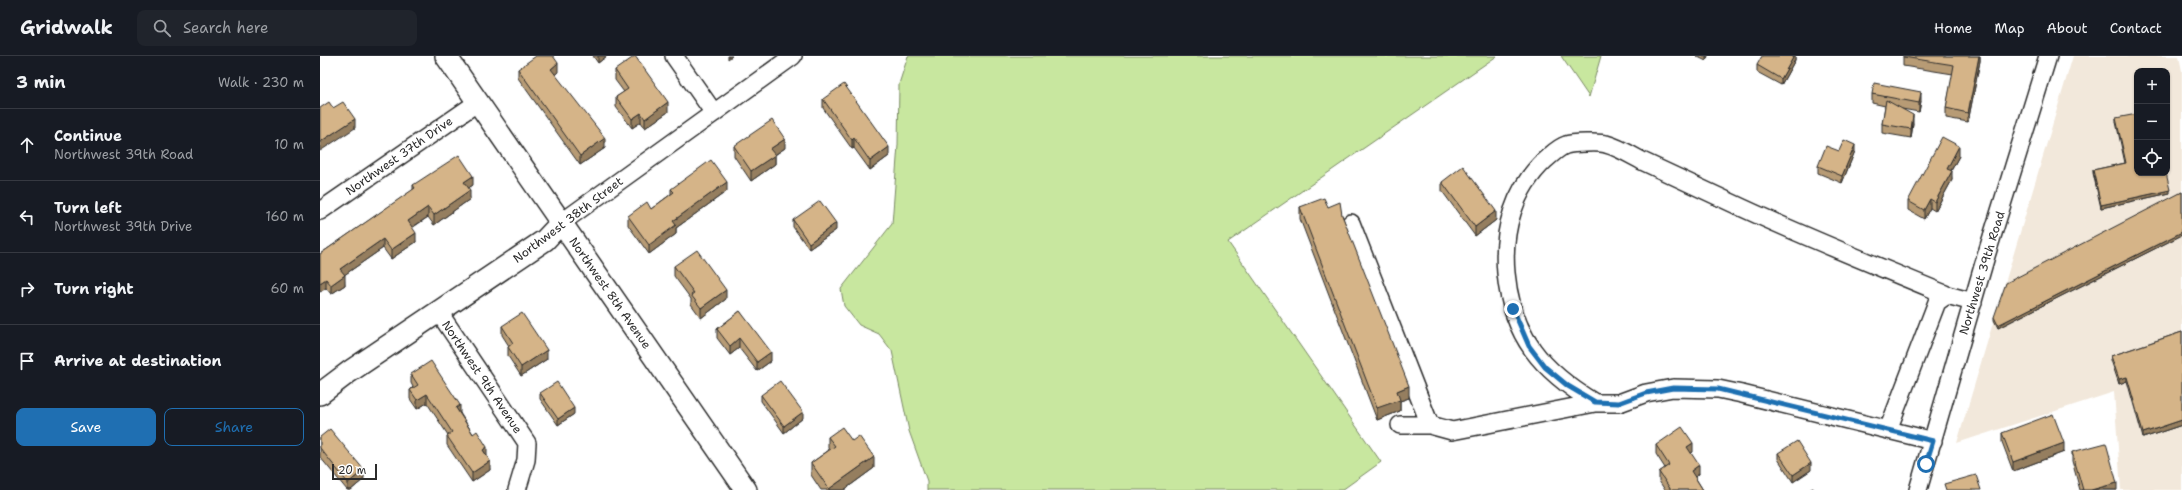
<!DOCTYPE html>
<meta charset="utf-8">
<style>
body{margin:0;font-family:"Shantell Sans",sans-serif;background:#20242c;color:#f1f3f6}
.controls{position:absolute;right:12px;top:12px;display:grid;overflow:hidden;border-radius:8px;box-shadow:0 1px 3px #0004}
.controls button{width:36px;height:36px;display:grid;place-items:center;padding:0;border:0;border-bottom:1px solid #363941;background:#171b24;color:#f1f3f6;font:20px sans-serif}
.scale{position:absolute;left:12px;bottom:10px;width:45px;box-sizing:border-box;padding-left:4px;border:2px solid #2b2b2b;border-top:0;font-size:11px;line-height:14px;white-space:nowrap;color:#2b2b2b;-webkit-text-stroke:3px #fff;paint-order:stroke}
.stop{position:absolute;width:12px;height:12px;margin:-9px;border:3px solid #1f6fb2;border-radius:50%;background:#fff}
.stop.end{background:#1f6fb2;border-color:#fff;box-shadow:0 1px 4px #0008}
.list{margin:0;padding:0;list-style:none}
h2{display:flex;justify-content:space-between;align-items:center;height:52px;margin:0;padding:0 16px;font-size:17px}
h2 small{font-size:13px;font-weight:400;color:#9ea1a6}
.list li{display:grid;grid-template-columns:26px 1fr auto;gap:12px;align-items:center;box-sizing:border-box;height:72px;padding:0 16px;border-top:1px solid #363941}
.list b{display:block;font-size:15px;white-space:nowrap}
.list p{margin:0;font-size:13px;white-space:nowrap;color:#9ea1a6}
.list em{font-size:13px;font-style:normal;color:#9ea1a6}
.actions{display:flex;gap:8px;padding:12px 16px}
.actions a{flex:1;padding:9px 0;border:1px solid #1f6fb2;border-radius:8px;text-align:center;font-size:14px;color:#1f6fb2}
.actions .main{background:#1f6fb2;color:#fff}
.icon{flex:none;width:22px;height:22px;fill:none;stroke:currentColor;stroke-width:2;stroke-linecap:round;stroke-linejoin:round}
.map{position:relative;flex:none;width:1862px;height:434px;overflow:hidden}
header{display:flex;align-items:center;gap:24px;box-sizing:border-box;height:56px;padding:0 20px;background:#171b24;border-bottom:1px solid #363941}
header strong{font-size:19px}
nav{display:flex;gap:22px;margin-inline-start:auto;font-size:14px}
.search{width:280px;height:36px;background:#20242c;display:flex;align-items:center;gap:10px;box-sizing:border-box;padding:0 14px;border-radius:8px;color:#9ea1a6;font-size:15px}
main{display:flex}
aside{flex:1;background:#171b24}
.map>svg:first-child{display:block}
.built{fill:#f2e8db;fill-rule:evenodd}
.green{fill:#c8e79f;stroke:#7a8965}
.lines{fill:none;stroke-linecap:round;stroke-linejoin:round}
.minor-casing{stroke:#2b2b2b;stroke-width:20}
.tertiary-casing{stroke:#2b2b2b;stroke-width:24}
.minor{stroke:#fff;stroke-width:17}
.tertiary{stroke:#fff;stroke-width:21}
.wall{fill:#b79b75;stroke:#2b2b2b}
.shaded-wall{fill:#957e5f;stroke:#2b2b2b}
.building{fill:#d5b488;stroke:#2b2b2b}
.route{stroke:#1f6fb2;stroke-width:5}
.labels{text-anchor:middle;stroke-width:3.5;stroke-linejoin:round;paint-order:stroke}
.street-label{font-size:12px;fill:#2b2b2b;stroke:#fff}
</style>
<header>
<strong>Gridwalk</strong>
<div class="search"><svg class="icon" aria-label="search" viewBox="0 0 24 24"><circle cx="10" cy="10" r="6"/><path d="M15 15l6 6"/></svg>Search here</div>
<nav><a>Home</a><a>Map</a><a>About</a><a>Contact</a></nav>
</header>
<main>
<aside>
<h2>3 min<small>Walk · 230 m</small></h2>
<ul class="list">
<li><svg class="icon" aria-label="ahead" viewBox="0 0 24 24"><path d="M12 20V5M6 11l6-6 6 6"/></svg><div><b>Continue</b><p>Northwest 39th Road</p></div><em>10 m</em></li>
<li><svg class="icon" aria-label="left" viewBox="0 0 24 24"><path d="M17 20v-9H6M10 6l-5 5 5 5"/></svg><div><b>Turn left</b><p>Northwest 39th Drive</p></div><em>160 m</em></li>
<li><svg class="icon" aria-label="right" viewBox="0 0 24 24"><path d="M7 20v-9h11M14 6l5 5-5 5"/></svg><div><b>Turn right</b></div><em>60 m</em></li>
<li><svg class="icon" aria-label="arrive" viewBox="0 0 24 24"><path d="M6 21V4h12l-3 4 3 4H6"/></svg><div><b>Arrive at destination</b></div></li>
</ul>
<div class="actions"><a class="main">Save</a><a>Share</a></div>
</aside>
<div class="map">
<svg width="1862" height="434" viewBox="0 0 1862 434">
<rect width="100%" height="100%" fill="#fff"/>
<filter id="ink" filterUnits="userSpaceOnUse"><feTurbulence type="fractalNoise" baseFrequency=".025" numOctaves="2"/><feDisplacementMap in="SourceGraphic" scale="8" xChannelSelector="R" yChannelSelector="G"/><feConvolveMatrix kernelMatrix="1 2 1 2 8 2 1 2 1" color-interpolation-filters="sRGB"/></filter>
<g filter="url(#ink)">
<path class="built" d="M1753 0H1859L1862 15V434H1801L1794 336 1637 387ZM1817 15H1847V117H1817Z"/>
<path class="green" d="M588 0H1177L908 186 1061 406 1022 434H607V425L589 375 572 295 559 278 539 269 524 250 521 233 572 168 578 89 579 28Z
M1241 0H1281L1269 41Z"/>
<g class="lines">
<g class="minor-casing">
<path id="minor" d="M354 0 394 57
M0 155 158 46
M241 167 473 0
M1031 167 1110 369
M118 255 207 387 206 404 197 434
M1275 347C1222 315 1192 281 1186 217 1182 175 1194 133 1225 104 1231 99 1239 91 1246 89 1252 87 1280 86 1286 88 1298 91 1311 99 1322 105 1352 119 1382 133 1412 147 1482 180 1555 209 1627 239
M1080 369H1110L1132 375 1275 347H1299L1326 337 1353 332 1398 333 1422 338 1613 385
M1568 374 1617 246 1627 239 1653 246
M1598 434 1666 200 1728 0"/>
</g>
<g class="tertiary-casing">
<path id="tertiary" d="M126 0 426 434
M0 338 29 316 225 184 241 167"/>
</g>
<use href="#minor" class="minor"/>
<use href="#tertiary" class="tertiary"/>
</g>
<path class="wall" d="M273 0H287L278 7Z
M1376 0H1388L1386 5Z
M1475 0V4L1461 29 1437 16V9Z
M1583 0H1660V5L1648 66 1626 62V52L1633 18 1583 10Z
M198 13 238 16 235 19 285 92 260 109 198 22Z
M295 14 348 56 325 72 321 66 312 72 296 51V41L304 36 295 24Z
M1552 38 1601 45 1599 56 1582 53 1593 68 1591 82 1562 77V68L1565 50 1552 47Z
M503 43 569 100 550 114 534 92 532 93 503 52Z
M1796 62 1850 137 1781 152 1773 117V114L1805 107 1796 66Z
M414 90 465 92 455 99V108L431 125 414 100Z
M1519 95H1535L1522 127 1498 117V110Z
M1639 100 1631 115 1632 124 1615 155 1610 152 1604 163 1588 154V145Z
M1122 126 1176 164 1155 180 1122 135Z
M93 129H153L148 132 150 143 114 169 108 161 92 172 96 186 71 203 63 192 24 219 25 229 11 238 6 232 0 236V198L93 134Z
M351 133 407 135 356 172V178L329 198 308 169V160L331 153 351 138Z
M1862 136V179L1678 272 1674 264V261Z
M980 151H1008L1022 159 1089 342 1080 345V355L1057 364 980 163Z
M473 164 516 174 489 193 473 171Z
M354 210 406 243 381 262 371 248V243L354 220Z
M420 255 451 305 437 315 419 292 410 299 397 282V273Z
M182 270 227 303 201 320 188 300V291L189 290 182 279Z
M1862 276V369L1823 382 1807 325 1799 328 1791 304V300Z
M91 318 140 357 167 400 170 414 152 426 127 389V380L128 379 107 347 97 353 90 343V334L93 331 91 327Z
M220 337 254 358 238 369 220 343Z
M441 339 483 362 464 377 441 345Z
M1682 377 1744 396 1693 415 1682 386Z
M0 381 44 423 31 434H27L0 401Z
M508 381 532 385 554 412 524 434H501L491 419V407L509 394 508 392Z
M1336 389 1373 396 1371 397 1379 418 1375 421 1383 434H1345L1339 425V416L1345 412 1336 398Z
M1752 396 1797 434H1760L1752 405Z
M1458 397 1491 414 1473 426 1458 403Z"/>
<path class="shaded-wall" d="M278 0H287L278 7Z
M408 0H412L408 3Z
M1386 0H1388L1386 5Z
M1474 0H1475V4L1461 29V23Z
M1659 0H1660V5L1648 66V57Z
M238 7V16L231 22V13Z
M1601 36V45L1599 56V47Z
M348 46V56L325 72V63Z
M321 57V66L312 72V63Z
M1593 59V68L1591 82V73Z
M35 63V72L0 95V86Z
M285 82V92L260 109V100Z
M534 82V92L532 93V84Z
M465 83V92L450 102V93Z
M1535 89V95L1522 127V120Z
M1639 90V100L1627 122V113Z
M569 91V100L550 114V105Z
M455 99V108L431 125V115Z
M1632 115V124L1615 155V146Z
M153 120V129L144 135V126Z
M407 126V135L356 172V178L329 198V189L353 165Z
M150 134V143L114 169V159Z
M1850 134V137L1781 152V149Z
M1610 143V152L1604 163V154Z
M108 151V161L88 174V165Z
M1176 155V164L1155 180V171Z
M516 167V174L489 193V187Z
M1862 176V179L1678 272V269Z
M96 177V186L71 203V194Z
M63 183V192L20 222V213Z
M25 219V229L11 238V229Z
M6 223V232L0 236V227Z
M406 234V243L381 262V252Z
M419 282V292L410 299V290Z
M227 294V303L201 320V311Z
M451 296V305L437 315V306Z
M1807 321V325L1799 328V323Z
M1089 330V342L1080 345V355L1057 364V352L1077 335Z
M107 338V347L97 353V344Z
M140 349V358L136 352Z
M254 352V358L238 369V363Z
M483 356V362L464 377V370Z
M1862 364V369L1823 382V377Z
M1373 387V396L1367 400V391Z
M1744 387V396L1693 415V406Z
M167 391V400L163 394Z
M554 401V412L524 434H509V433Z
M170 405V414L152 426V417Z
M1491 407V414L1473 426V419Z
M1379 409V418L1371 424V415Z
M44 414V423L31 434H28V427Z
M1797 427V434H1771Z"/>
<path class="building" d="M216 0H233L238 7 231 13 285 82 260 100 198 13Z
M315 0 348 46 325 63 321 57 312 63 296 41 308 33 295 14Z
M1442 0H1474L1461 23 1437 9Z
M1583 0H1659L1648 57 1626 52 1634 9 1583 1Z
M1554 27 1601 36 1599 47 1552 38Z
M524 28 569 91 550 105 534 82 532 84 503 43Z
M1566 44 1593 59 1591 73 1562 68Z
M9 46 13 52 23 46 35 63 0 86V52Z
M1817 58V117H1846L1850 134 1781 149 1773 114 1806 107 1796 62Z
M452 64 465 83 450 93 455 99 431 115 414 90Z
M1622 81 1639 90 1627 113 1632 115 1615 146 1610 143 1604 154 1588 145Z
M1524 84 1535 89 1522 120 1498 110 1506 90 1519 95Z
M139 99 153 120 144 126 150 134 114 159 108 151 88 165 96 177 71 194 63 183 20 213 25 219 11 229 6 223 0 227V198L95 132 93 129Z
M391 104 407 126 353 165 356 169 329 189 308 160 327 146 331 153 354 136 351 133Z
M1143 110 1176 155 1155 171 1122 126Z
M1862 136V176L1678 269 1674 261 1686 227Z
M1004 142 1008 151 1020 146 1022 159 1089 330 1077 335 1080 344 1057 352 980 151Z
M500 145 516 167 489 187 473 164Z
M377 194 406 234 381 252 371 239 374 237 354 210Z
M420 255 451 296 437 306 419 282 410 290 397 273Z
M202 257 227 294 201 311 188 291 193 287 182 270Z
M1862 276V364L1823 377 1807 321 1799 323 1791 300Z
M111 305 140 349 136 352 153 378 157 375 167 391 163 394 170 405 152 417 127 380 132 376 107 338 97 344 90 334 98 329 91 318Z
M460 325 483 356 464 370 441 339Z
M237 326 254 352 238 363 220 337Z
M1733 358 1744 387 1693 406 1682 377Z
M522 371 532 385 539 380 554 401 509 433 491 407 515 390 508 381Z
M1362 371 1373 387 1367 391 1379 409 1371 415 1383 434H1351L1339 416 1349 409 1336 389Z
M10 373 44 414 28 427 0 392V381Z
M1477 385 1491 407 1473 419 1458 397Z
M1786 387 1797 427 1771 434H1763L1752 396Z
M1656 419 1661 434H1626L1624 428Z
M1493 432 1494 434H1489Z"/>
</g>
<g class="lines" filter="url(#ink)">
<path class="route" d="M1193 253 1209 290 1225 311 1248 330 1275 346 1299 347 1326 337 1353 332 1398 333 1613 385 1606 408"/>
</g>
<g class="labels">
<g class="street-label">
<text transform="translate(79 100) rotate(-35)" y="4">Northwest 37th Drive</text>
<text transform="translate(248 164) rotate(-37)" y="4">Northwest 38th Street</text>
<text transform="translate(1662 217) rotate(-73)" y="4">Northwest 39th Road</text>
<text transform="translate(290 237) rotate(55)" y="4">Northwest 8th Avenue</text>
<text transform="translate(162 321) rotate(56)" y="4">Northwest 9th Avenue</text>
</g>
</g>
</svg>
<div class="controls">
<button>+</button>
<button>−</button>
<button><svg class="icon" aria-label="locate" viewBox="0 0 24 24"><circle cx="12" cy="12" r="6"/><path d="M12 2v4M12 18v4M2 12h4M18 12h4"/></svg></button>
</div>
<div class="scale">20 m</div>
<div class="stop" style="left:1606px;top:408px"></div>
<div class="stop end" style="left:1193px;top:253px"></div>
</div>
</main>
